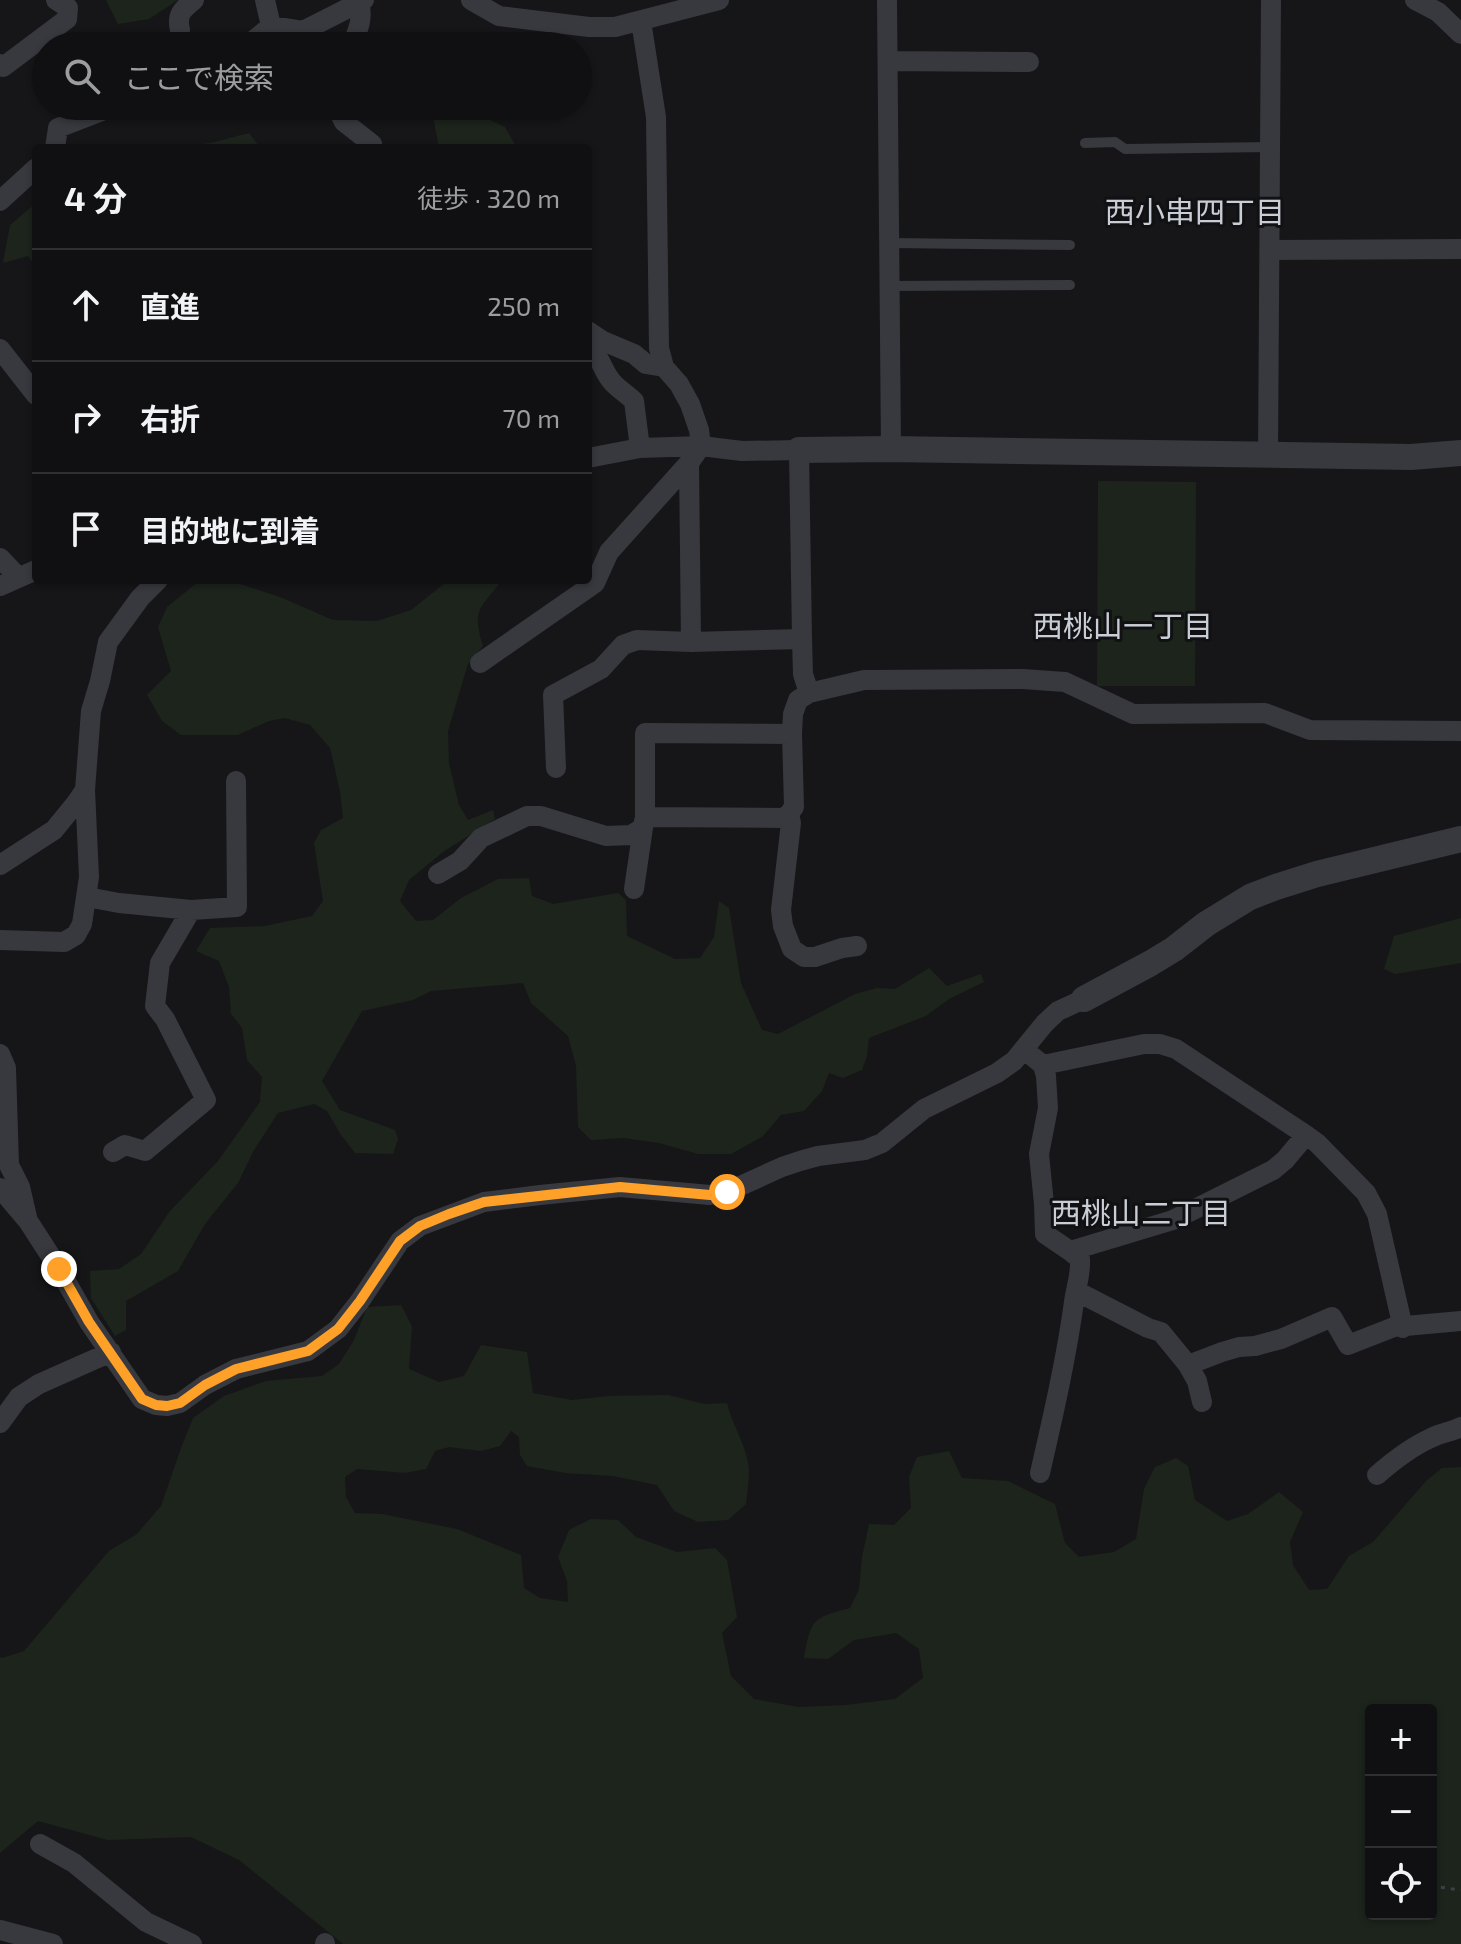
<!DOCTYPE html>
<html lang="ja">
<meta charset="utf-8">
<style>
body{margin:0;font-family:"Exo 2","Noto Sans JP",sans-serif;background:#19191c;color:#f1f3f6}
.controls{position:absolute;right:24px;bottom:24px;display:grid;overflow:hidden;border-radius:8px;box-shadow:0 2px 6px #0004}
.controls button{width:72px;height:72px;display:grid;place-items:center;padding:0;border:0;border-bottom:2px solid #303033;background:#101013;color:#f1f3f6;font:40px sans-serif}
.stop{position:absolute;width:24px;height:24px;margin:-18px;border:6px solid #ffa128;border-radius:50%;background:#fff}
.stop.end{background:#ffa128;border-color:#fff;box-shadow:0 2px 8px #0008}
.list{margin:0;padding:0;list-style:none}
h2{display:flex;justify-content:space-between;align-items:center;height:104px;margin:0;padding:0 32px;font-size:34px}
h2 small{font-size:26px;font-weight:400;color:#9c9da0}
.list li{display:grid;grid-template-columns:52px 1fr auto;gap:24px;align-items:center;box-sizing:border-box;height:112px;padding:0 32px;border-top:2px solid #303033}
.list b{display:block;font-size:30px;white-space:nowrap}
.list em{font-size:26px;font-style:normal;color:#9c9da0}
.icon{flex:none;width:44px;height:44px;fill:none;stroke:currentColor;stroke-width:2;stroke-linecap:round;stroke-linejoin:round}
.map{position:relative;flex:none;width:1461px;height:1944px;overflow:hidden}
.search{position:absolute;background:#101013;box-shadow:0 2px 6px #0004;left:32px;top:32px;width:560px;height:88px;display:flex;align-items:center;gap:20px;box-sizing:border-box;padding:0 28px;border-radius:44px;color:#9c9da0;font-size:30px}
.panel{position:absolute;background:#101013;box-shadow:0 2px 6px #0004;left:32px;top:144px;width:560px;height:440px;border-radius:8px}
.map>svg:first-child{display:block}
.green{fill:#1c241c;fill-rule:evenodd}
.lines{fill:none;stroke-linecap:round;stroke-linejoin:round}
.path{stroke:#3d4045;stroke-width:3;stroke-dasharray:4 6;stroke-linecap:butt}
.service{stroke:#37393e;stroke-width:10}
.minor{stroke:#37393e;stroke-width:20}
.tertiary{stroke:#37393e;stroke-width:26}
.route{stroke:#ffa128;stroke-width:10}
.labels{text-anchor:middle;stroke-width:6;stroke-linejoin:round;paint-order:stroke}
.neighbourhood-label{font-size:30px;fill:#c9cdd5;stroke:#111114}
</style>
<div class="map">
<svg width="1461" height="1944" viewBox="0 0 1461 1944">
<rect width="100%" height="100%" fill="#161619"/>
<path class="green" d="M106 0H178L149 19 118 24Z
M431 106H466L473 112 505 127 517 148H439Z
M249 133 259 146 257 148H161L211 143Z
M36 203V267L28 256 3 263 10 225Z
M1098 481 1196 482 1195 686H1097Z
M210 580H228L280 597 333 620 377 621 411 610 449 580H499L500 583C479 609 472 611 483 646L468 664 448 731 449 763 459 805 468 820 493 810 495 819 443 852 409 880 400 901 416 921 433 920 461 898 498 879 529 878 532 896 553 904 618 893 626 900 627 936 675 959 700 958 714 937 719 901 729 908 741 983 762 1030 778 1034 855 994 877 988 895 989 929 968 947 986 981 974 984 982 949 999 926 1016 869 1038 867 1056 862 1070 843 1078 829 1073 822 1091 804 1111 781 1115 762 1137 731 1154H698L659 1143 624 1138 591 1140 578 1127 576 1066 568 1036 531 1003 523 983 431 991 413 1000 362 1011 322 1081 340 1110 395 1130 398 1139 393 1154 355 1153 341 1135 327 1111 314 1104 278 1113 254 1150 238 1183 205 1224 178 1271 126 1301V1330L115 1336 91 1298 90 1271 119 1269 141 1254 170 1211 218 1161 260 1102 262 1077 247 1060 242 1028 231 1014 229 987 219 961 196 951 210 928 265 926 312 916 323 901 314 843 321 830 343 818 340 791 330 748 310 725 285 718 269 721 238 735H181L162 721 147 695 171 671 158 627 167 607 198 582Z
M1461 918V963L1395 974 1384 969 1394 936Z
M401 1305 412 1326 409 1369 439 1382 464 1376 481 1345 527 1352 533 1393 572 1400 609 1396 668 1395 705 1404 727 1403C732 1425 748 1447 749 1471 749 1482 747 1493 746 1504L728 1520 698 1522 674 1511 657 1485 613 1476 565 1473 527 1466 520 1455 519 1437 511 1431 500 1446 481 1451 449 1447 435 1451 426 1469 405 1473 357 1469 345 1477 346 1497 355 1513 382 1514 457 1529 521 1555 524 1588 540 1598 568 1602 567 1581 558 1557 569 1530 591 1519 618 1520 636 1537 677 1552 715 1548 727 1560 737 1617 722 1633 731 1676 754 1699 799 1707 846 1705 895 1699 923 1678 919 1649 896 1633 854 1640 828 1659 804 1658C811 1618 813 1618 850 1608L859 1589 862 1557 869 1524 894 1525 911 1508 909 1477 917 1457 949 1451 962 1478 1008 1481 1055 1504 1065 1543 1079 1557 1114 1552 1136 1539 1144 1489 1155 1467 1176 1458 1188 1466 1195 1500 1227 1521 1248 1514 1279 1492 1303 1512 1290 1542 1293 1565 1309 1590 1327 1589 1349 1556 1373 1542 1426 1481 1442 1468 1461 1467V1944H343L239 1860 191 1837 108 1840 38 1821 0 1853V1657L2 1658 24 1651 109 1551 137 1534 161 1506 181 1448 193 1418 224 1396 266 1381 322 1376 339 1364 354 1340 367 1307ZM1371 1710H1431V1914H1371Z"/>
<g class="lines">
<path class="path" d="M1431 1886 1461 1890
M1413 1919 1416 1914"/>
<path class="service" d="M1085 143 1115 142 1125 149 1270 147
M889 243 1070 245
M890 286 1070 285"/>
<path class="minor" d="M265 0 271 26
M471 0 499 16 589 27H615L719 0
M887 0 891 449
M1415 0 1438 12 1461 34
M641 21 656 117 659 348 664 367 679 384 690 404 699 430 701 446 689 463 691 642
M180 30C176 14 183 9 194 0
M247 46 271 26 303 31 364 0
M352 46C357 32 364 18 359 3
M888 61 1029 62
M0 64 3 67 67 19 68 8 56 0
M336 106 344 122 372 144 373 148
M55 148 58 128 115 106
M0 201 36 168
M1270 250 1461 249
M588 331 603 341 634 354 646 364 664 367
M588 346C602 357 602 372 614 384 620 390 628 395 634 401L640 448
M0 349 36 395
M1268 455 1271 0
M588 458 640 448 701 446 742 451 799 450 802 639 803 674 809 693 798 700 793 714 792 734
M0 558 18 577
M0 586 36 570
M480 663 595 583 609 552 689 463
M809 693 864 680 1023 679 1065 682 1133 714 1265 713 1310 730 1461 731
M645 733 792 734 794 807 789 814 783 818 645 817Z
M556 768 553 695 601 669 623 645 637 640 691 642 802 639
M789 814 791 823 781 910 783 926 792 949 804 957H815L842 948 857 946
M0 865 54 830 76 803 85 790
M438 874 460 861 481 838 527 816H541L606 836 631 835 643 828
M634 889 644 821
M87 897 119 903 191 910 237 907 236 781
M0 940 64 942 76 935 82 924 89 877 85 790 91 711 100 681 108 642 140 598 158 580
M0 1054 6 1068 9 1165 20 1187 27 1217
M1033 1057 1043 1065 1046 1076 1048 1108 1039 1154 1044 1204 1045 1234 1070 1251 1080 1259C1081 1275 1076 1287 1074 1302 1066 1360 1053 1416 1040 1473
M1043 1065 1144 1044H1160L1176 1049 1306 1135 1317 1143 1366 1193 1377 1214 1403 1328
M113 1152 125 1145 145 1151 206 1100 165 1019 155 1006 160 963 191 910
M0 1188 28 1221 59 1269 89 1322 142 1399 156 1405 167 1406 180 1403 205 1385 236 1369 308 1351 338 1329 360 1301 400 1241 420 1226 484 1202 540 1195 620 1187 710 1195 727 1192 782 1167 800 1161 818 1156 865 1150 882 1143 924 1109 997 1073 1014 1061 1045 1023 1058 1011 1084 999
M1070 1251 1173 1220 1273 1170 1285 1160 1306 1135
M1076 1291 1148 1328 1161 1332 1188 1365 1197 1381 1202 1402
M1188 1365 1222 1352 1239 1347 1255 1346 1281 1339 1332 1317 1348 1345 1394 1327 1461 1321
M0 1423 19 1397 39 1384 111 1352
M1377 1475C1393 1461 1411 1447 1431 1438 1440 1433 1451 1432 1461 1427
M40 1844 74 1863 146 1922 192 1944
M0 1930 53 1944
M325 1944V1943"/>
<path class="tertiary" d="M799 450 891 449 1411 457 1461 453
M1084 999 1151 963 1174 949 1206 924 1250 897 1276 887 1317 874 1461 839"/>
</g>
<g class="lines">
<path class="route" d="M59 1269 89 1322 142 1399 156 1405 167 1406 180 1403 205 1385 236 1369 308 1351 338 1329 360 1301 400 1241 420 1226 449 1214 484 1202 620 1187 710 1195 727 1192"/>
</g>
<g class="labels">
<g class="neighbourhood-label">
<text x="1195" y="223">西小串四丁目</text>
<text x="1123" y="637">西桃山一丁目</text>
<text x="1141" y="1224">西桃山二丁目</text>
</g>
</g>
</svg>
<div class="controls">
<button>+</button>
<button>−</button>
<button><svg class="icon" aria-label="locate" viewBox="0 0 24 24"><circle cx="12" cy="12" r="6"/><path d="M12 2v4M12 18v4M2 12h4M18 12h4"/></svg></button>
</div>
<div class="stop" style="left:727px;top:1192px"></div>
<div class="stop end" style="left:59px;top:1269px"></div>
<div class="search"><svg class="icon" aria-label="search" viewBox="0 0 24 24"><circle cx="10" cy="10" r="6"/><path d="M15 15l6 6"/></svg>ここで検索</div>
<section class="panel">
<h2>4 分<small>徒歩 · 320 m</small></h2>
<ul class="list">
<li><svg class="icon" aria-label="ahead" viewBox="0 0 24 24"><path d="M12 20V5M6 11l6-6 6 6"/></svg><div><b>直進</b></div><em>250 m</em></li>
<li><svg class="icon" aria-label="right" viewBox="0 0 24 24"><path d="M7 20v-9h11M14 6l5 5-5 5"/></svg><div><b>右折</b></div><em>70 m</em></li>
<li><svg class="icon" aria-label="arrive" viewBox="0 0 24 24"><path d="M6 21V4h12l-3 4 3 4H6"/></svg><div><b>目的地に到着</b></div></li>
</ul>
</section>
</div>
